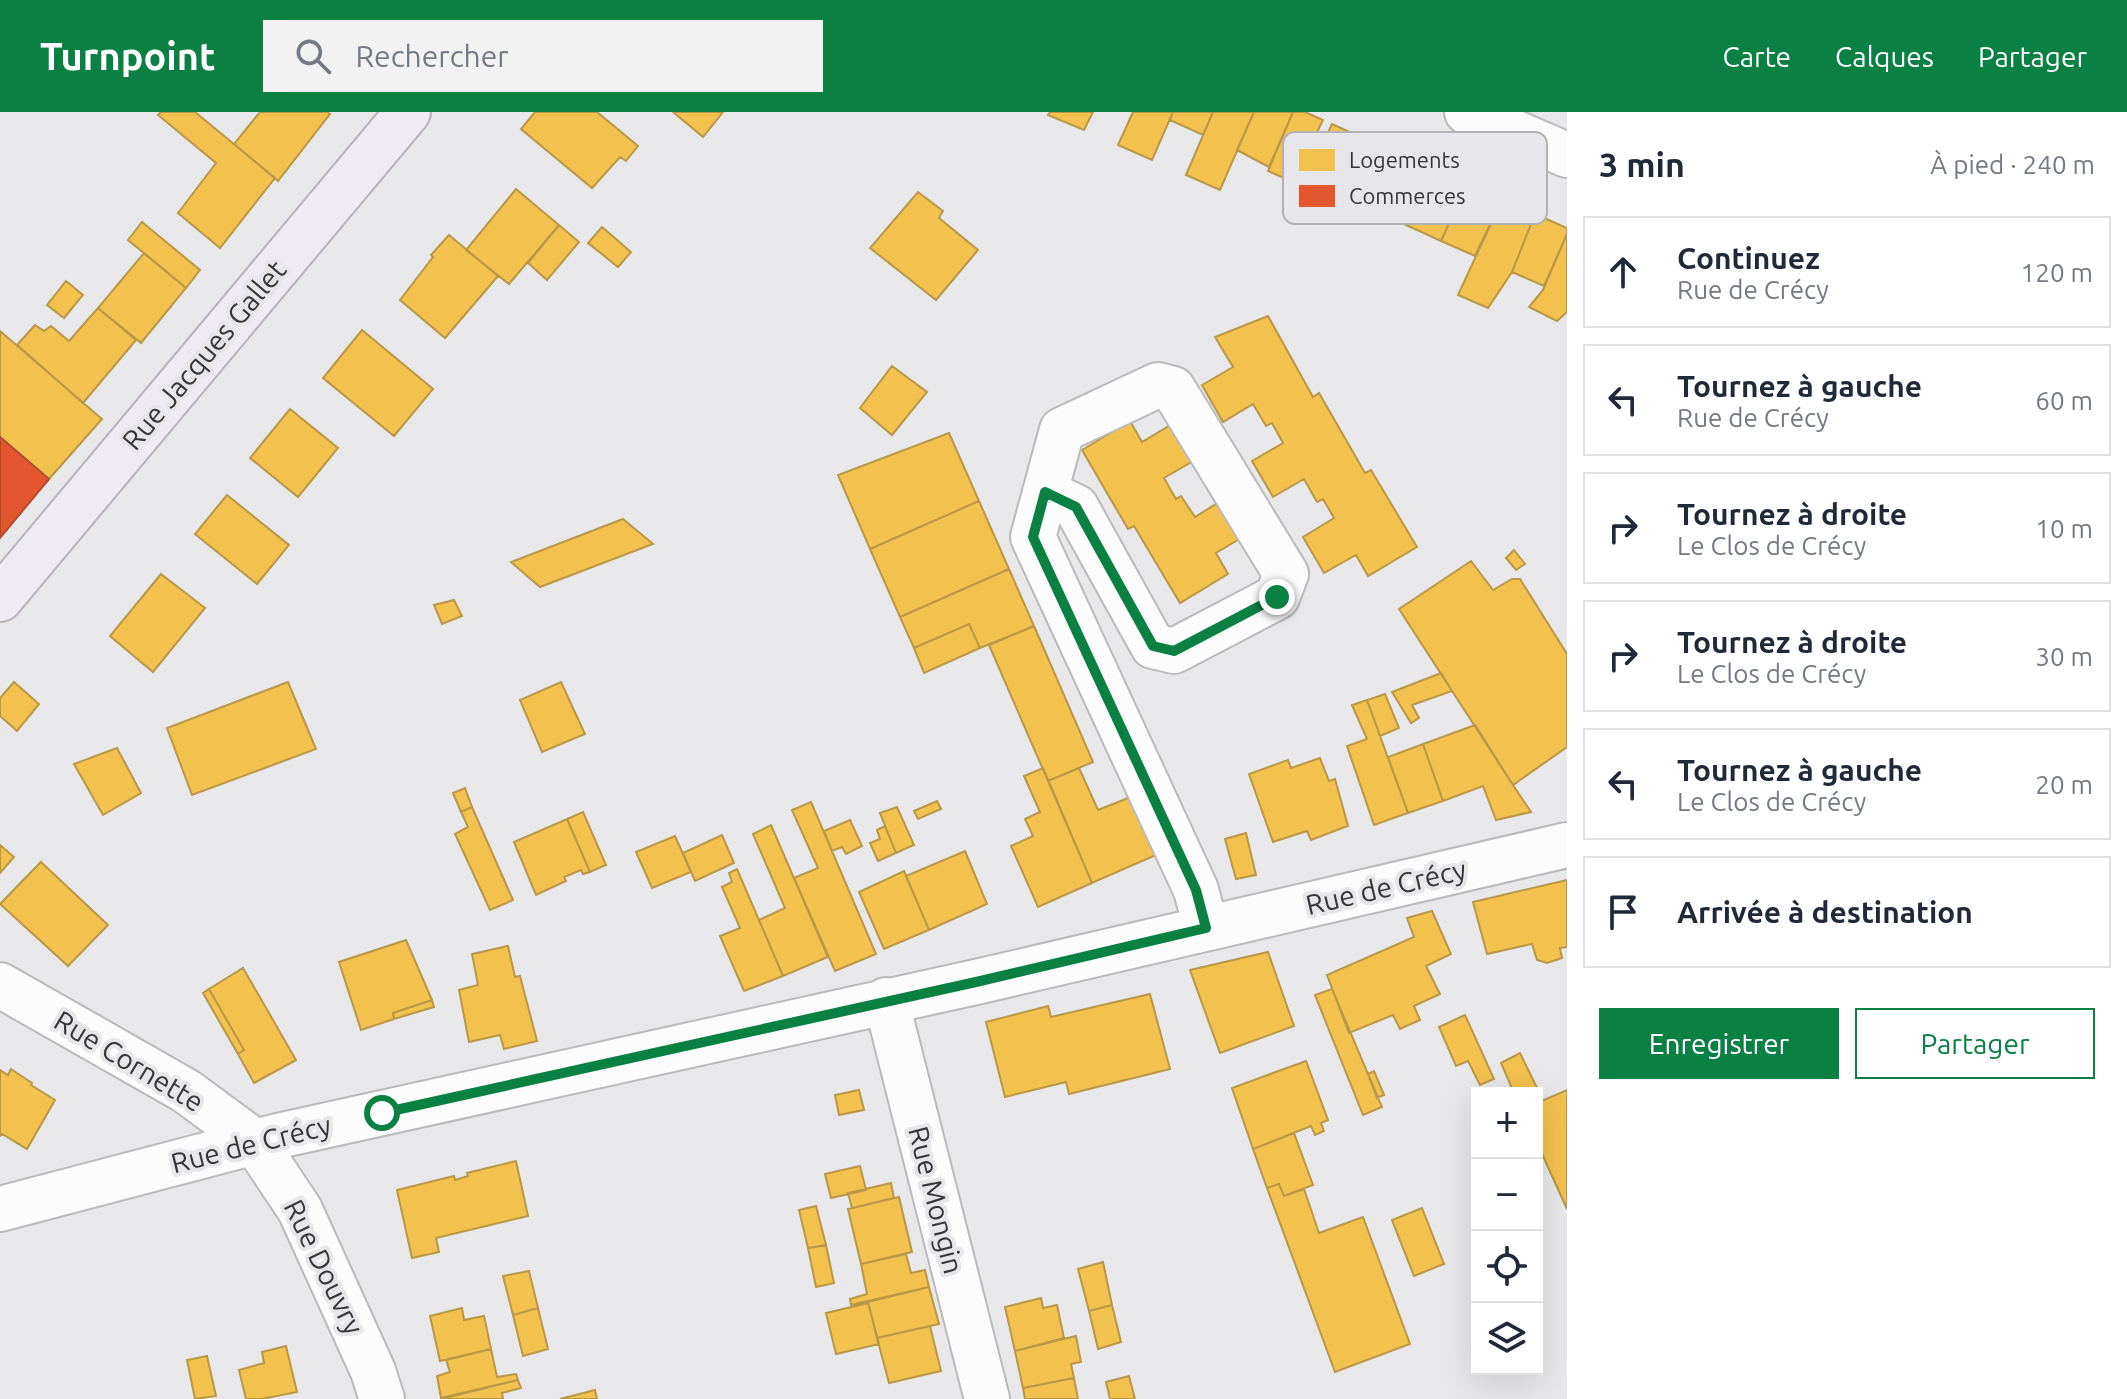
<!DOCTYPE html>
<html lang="fr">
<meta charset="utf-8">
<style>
body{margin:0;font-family:Ubuntu,sans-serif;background:#f2f2f3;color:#1f2937}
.controls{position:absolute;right:24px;bottom:24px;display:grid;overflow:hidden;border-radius:0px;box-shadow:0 8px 32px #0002}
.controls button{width:72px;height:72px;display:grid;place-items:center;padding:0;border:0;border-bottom:2px solid #e0e1e3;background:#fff;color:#1f2937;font:40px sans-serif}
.stop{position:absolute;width:24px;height:24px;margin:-18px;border:6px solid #0b8043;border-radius:50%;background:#fff}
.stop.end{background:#0b8043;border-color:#fff;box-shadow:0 2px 8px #0008}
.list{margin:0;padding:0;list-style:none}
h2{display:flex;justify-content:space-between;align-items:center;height:104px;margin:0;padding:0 32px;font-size:34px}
h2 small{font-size:26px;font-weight:400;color:#747a83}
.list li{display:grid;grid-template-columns:52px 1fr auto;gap:24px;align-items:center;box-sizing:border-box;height:112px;margin:0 16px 16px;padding:0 16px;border:2px solid #e0e1e3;border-radius:0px}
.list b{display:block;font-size:30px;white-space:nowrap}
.list p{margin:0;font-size:26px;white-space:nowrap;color:#747a83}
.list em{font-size:26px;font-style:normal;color:#747a83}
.actions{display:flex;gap:16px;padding:24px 32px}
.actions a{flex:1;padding:18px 0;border:2px solid #0b8043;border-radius:0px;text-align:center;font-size:28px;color:#0b8043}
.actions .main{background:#0b8043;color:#fff}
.icon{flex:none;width:44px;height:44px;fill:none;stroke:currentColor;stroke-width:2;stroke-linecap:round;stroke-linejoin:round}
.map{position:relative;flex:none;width:1567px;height:1287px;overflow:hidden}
header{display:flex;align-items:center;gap:48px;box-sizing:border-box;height:112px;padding:0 40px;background:#0b8043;color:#fff}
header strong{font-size:38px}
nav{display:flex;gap:44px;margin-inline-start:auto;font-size:28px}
.search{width:560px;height:72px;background:#f2f2f3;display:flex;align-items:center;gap:20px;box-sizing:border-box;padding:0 28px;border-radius:0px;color:#747a83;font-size:30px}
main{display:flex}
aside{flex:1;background:#fff}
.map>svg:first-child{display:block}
.homes{fill:#f2c14e;stroke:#b99747;stroke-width:2}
.shops{fill:#e4572e;stroke:#b04d30;stroke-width:2}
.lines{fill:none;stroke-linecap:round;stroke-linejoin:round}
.minor-casing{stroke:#bababc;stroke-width:48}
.major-casing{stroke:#b8b2bf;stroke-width:48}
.minor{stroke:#fcfcfc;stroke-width:44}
.major{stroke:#efebf2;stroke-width:44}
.route{stroke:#0b8043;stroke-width:10}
.labels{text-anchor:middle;stroke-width:8;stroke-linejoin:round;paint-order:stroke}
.street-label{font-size:28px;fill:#353536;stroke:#e7e7eb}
.key{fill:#e7e7eb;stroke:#b2b2b5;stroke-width:2}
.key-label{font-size:22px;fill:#353536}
</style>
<header>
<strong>Turnpoint</strong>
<div class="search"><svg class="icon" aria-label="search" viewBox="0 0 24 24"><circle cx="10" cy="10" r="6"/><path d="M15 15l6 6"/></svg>Rechercher</div>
<nav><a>Carte</a><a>Calques</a><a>Partager</a></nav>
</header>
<main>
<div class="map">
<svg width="1567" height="1287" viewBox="0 0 1567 1287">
<rect width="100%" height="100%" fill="#e8e8ea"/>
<path class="homes" d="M161 0H195L275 66 220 136 178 101 216 51 158 3Z
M260 0H327L330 2 278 69 234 32Z
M535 0H597L638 34 626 49 620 45 592 76 521 17Z
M673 0H723L703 25Z
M1050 0H1093L1084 18 1048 3Z
M1133 0H1173L1152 48 1118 33Z
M1173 0H1213L1203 23 1170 8Z
M1213 0H1254L1220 78 1186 63Z
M1254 0H1293L1269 55 1237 38Z
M1293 0H1305L1323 8 1293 70 1268 59Z
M1332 12 1363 26 1337 82 1305 68Z
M1399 42 1433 57 1408 114 1373 99Z
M1433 57 1467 72 1441 129 1408 114Z
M1467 72 1502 88 1475 144 1441 129Z
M516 77 559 113 509 172 466 138Z
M918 80 943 99 939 106 978 138 936 188 870 136Z
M1502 88 1535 102 1512 160 1488 196 1458 183Z
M1535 102 1567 116V122L1544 174 1512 160Z
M142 110 200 158 186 176 128 128Z
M559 113 579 130 547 168 528 151Z
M602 115 631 140 618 155 588 131Z
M1567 122V200L1557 209 1529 195 1543 178Z
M449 123 498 164 445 226 400 188 433 145 431 143Z
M144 141 186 176 141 231 98 196Z
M66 169 83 183 64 206 47 193Z
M98 196 136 228 83 291 17 233 35 213 44 219 51 214 69 229Z
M1268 204 1313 285 1319 281 1365 361 1371 358 1417 435 1368 464 1356 443 1324 461 1303 425 1334 406 1323 387 1317 390 1304 367 1273 385 1252 349 1283 331 1272 311 1266 314 1253 292 1223 310 1202 273 1233 255 1215 225Z
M362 218 433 277 394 324 323 266Z
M0 219 102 307 49 367 0 325Z
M892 254 927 280 892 323 860 296Z
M290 297 338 336 298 385 250 346Z
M1130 309 1142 330 1172 312 1195 348 1164 366 1176 387 1181 384 1195 405 1224 387 1246 423 1216 441 1228 462 1180 491 1134 414 1128 417 1082 338Z
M949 321 979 389 870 437 838 363Z
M227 383 289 433 257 472 195 422Z
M979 389 1009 457 900 505 870 437Z
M623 407 653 432 540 475 511 450Z
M1514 438 1525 452 1516 458 1506 446Z
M1471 449 1493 478 1512 467H1520L1567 542V635L1513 673 1399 497Z
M1009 457 1034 514 980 536 969 512 914 536 900 505Z
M161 462 205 496 153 560 110 524Z
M454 488 462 504 442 512 434 493Z
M969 512 980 536 924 561 914 536Z
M1034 514 1093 650 1048 669 989 533Z
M1441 561 1452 579 1412 593 1419 606 1411 611 1392 580Z
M14 570 39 592 17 619 0 604V586Z
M288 570 316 637 192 683 167 616Z
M561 570 585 622 542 640 520 588Z
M1385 582 1399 616 1380 624 1367 588Z
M1367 588 1408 701 1374 713 1347 634 1367 627 1352 593Z
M1475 613 1513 673 1531 700 1496 708 1483 674 1443 689 1423 632Z
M1423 632 1443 689 1408 701 1388 645Z
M117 636 141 681 103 703 74 652Z
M1320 646 1329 669 1335 667 1348 714 1311 728 1307 719 1273 730 1249 662 1288 648 1291 656Z
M1043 656 1092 771 1038 795 1011 734 1033 724 1025 707 1040 700 1024 664Z
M1079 656 1098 698 1133 684 1156 743 1092 771 1048 669Z
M465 676 472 695 461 700 453 681Z
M937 689 941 697 918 707 914 699Z
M811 690 876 842 835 859 794 766 818 756 792 698Z
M472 695 513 788 490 798 455 722 468 715 461 700Z
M897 695 914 733 896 741 880 701Z
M583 700 606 753 590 760 567 707Z
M567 707 590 760 583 762 581 758 564 765 566 769 536 783 514 730Z
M850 708 862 734 846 742 842 735 832 739 824 719Z
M771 713 828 845 783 864 759 808 785 796 753 722Z
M885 714 896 741 878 749 870 731 880 727 877 718Z
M1246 721 1256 763 1236 767 1225 727Z
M722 723 734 751 695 769 683 741Z
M675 724 691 760 652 776 636 740Z
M0 733 14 745 0 761Z
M965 739 987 792 929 818 906 764Z
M41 750 108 813 68 854 0 792Z
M737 757 783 864 744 879 720 824 740 816 722 775 732 770 729 761Z
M904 759 929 818 884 837 859 780Z
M1567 768V835L1560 836 1562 846 1547 851 1537 848 1532 832 1487 842 1473 790Z
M1432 799 1451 842 1426 854 1440 882 1414 894 1420 908 1400 917 1393 903 1349 921 1327 863 1414 825 1407 806Z
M406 828 432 888 393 901 394 907 361 918 339 850Z
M508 834 515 865 520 864 537 929 504 937 500 923 469 930 459 878 478 873 472 842Z
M1268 840 1294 914 1220 941 1190 858Z
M243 856 296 948 254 971 238 942 244 938 209 877Z
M209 877 244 938 238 942 203 881Z
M1332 877 1382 995 1363 1003 1315 883Z
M1150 882 1170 957 1069 982 1066 970 1005 985 986 910 1048 894 1051 905Z
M432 888 434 895 394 907 393 901Z
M1465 903 1494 967 1480 973 1468 949 1456 954 1439 915Z
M1520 941 1540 982 1537 984V981H1514L1501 951Z
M1306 949 1328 1008 1321 1011 1324 1019 1315 1023 1311 1014 1253 1037 1232 976Z
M11 957 32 971 31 973 55 988 27 1037 2 1022 0 1024V958L8 963Z
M1374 959 1384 983 1377 986 1368 962Z
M859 978 864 998 839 1003 835 983Z
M1567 978V1097L1537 1031V991Z
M1294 1021 1313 1073 1284 1084 1279 1072 1267 1076 1253 1037Z
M516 1049 528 1104 436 1126 439 1140 412 1146 397 1078 454 1064 455 1068 468 1064 467 1061Z
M860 1054 866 1078 831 1086 825 1062Z
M891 1071 894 1086 852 1096 848 1081Z
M1279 1072 1284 1084 1304 1077 1319 1121 1363 1105 1410 1232 1335 1260 1267 1076Z
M899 1085 912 1140 861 1152 848 1097Z
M816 1094 826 1133 808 1136 799 1098Z
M1422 1096 1444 1152 1414 1164 1392 1108Z
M826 1133 834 1171 816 1175 808 1136Z
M906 1142 911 1161 925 1158 929 1175 851 1193 850 1187 867 1182 861 1152Z
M1103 1150 1112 1193 1089 1199 1078 1157Z
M529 1159 538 1196 513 1203 503 1164Z
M929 1175 939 1212 877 1226 868 1190Z
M1041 1186 1043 1196 1057 1193 1064 1226 1015 1239 1005 1195Z
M868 1191 879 1232 836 1242 826 1201Z
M1112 1193 1121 1230 1098 1237 1089 1199Z
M462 1196 464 1208 484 1204 491 1237 440 1249 430 1204Z
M538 1196 548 1237 523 1244 513 1203Z
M930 1214 941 1259 889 1271 877 1226Z
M1076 1224 1081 1250 1071 1252 1074 1266 1023 1276 1015 1239Z
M286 1234 297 1280 262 1287H246L239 1258 264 1251 262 1240Z
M491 1237 497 1265 516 1262 518 1268 441 1286 437 1264 450 1260 446 1248Z
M207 1244 216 1284 195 1287 187 1248Z
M1129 1264 1135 1287H1110L1106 1270Z
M1074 1266 1078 1287H1025L1023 1276Z
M518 1268 521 1276 502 1281 503 1287H441Z
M595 1278 597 1287H560Z"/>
<path class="shops" d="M0 325 49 367 0 426Z"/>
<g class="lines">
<g class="minor-casing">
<path id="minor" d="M1467 0 1567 43
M1045 380 1076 395 1153 534 1174 539 1277 485 1286 462 1173 277 1158 273 1062 318 1033 425 1196 778 1206 816
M0 873 186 979 254 1029 300 1098 373 1259 382 1287
M886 888 987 1287
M0 1097 278 1024 976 870 1567 733"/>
</g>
<g class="major-casing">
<path id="major" d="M0 487 408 0"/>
</g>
<use href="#minor" class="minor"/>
<use href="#major" class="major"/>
</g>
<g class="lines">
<path class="route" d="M382 1001 976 870 1206 816 1196 778 1033 425 1045 380 1076 395 1153 534 1174 539 1277 485"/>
</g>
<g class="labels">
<g class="street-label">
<text transform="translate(204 243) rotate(-50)" y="10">Rue Jacques Gallet</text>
<text transform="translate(1386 775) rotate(-13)" y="10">Rue de Crécy</text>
<text transform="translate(129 949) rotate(31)" y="10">Rue Cornette</text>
<text transform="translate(251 1032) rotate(-14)" y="10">Rue de Crécy</text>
<text transform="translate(936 1088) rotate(76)" y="10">Rue Mongin</text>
<text transform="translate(324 1155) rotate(64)" y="10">Rue Douvry</text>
</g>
</g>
<rect x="1283" y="20" width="264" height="92" rx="12" class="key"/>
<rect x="1299" y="37" width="36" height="22" fill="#f2c14e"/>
<rect x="1299" y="73" width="36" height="22" fill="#e4572e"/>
<g class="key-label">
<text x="1349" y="56">Logements</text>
<text x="1349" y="92">Commerces</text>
</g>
</svg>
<div class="controls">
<button>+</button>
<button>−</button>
<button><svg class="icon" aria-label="locate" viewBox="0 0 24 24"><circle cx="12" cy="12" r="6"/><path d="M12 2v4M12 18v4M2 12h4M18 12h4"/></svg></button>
<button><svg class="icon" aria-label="layers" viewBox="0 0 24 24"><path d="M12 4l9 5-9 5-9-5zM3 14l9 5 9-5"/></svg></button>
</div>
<div class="stop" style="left:382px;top:1001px"></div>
<div class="stop end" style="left:1277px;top:485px"></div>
</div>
<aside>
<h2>3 min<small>À pied · 240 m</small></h2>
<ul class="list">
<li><svg class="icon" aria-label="ahead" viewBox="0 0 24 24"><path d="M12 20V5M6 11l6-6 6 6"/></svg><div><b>Continuez</b><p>Rue de Crécy</p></div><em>120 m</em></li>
<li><svg class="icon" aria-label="left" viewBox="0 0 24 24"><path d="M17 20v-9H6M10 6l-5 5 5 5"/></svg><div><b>Tournez à gauche</b><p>Rue de Crécy</p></div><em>60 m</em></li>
<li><svg class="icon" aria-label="right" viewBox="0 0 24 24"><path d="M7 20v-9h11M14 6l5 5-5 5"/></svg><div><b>Tournez à droite</b><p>Le Clos de Crécy</p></div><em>10 m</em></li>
<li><svg class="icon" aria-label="right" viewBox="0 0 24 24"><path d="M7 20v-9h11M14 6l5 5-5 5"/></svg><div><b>Tournez à droite</b><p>Le Clos de Crécy</p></div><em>30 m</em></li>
<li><svg class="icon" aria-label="left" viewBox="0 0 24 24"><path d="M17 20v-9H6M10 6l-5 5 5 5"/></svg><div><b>Tournez à gauche</b><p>Le Clos de Crécy</p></div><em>20 m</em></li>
<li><svg class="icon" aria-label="arrive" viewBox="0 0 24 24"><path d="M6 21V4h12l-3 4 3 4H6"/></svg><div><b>Arrivée à destination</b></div></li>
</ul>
<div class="actions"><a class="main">Enregistrer</a><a>Partager</a></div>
</aside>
</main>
